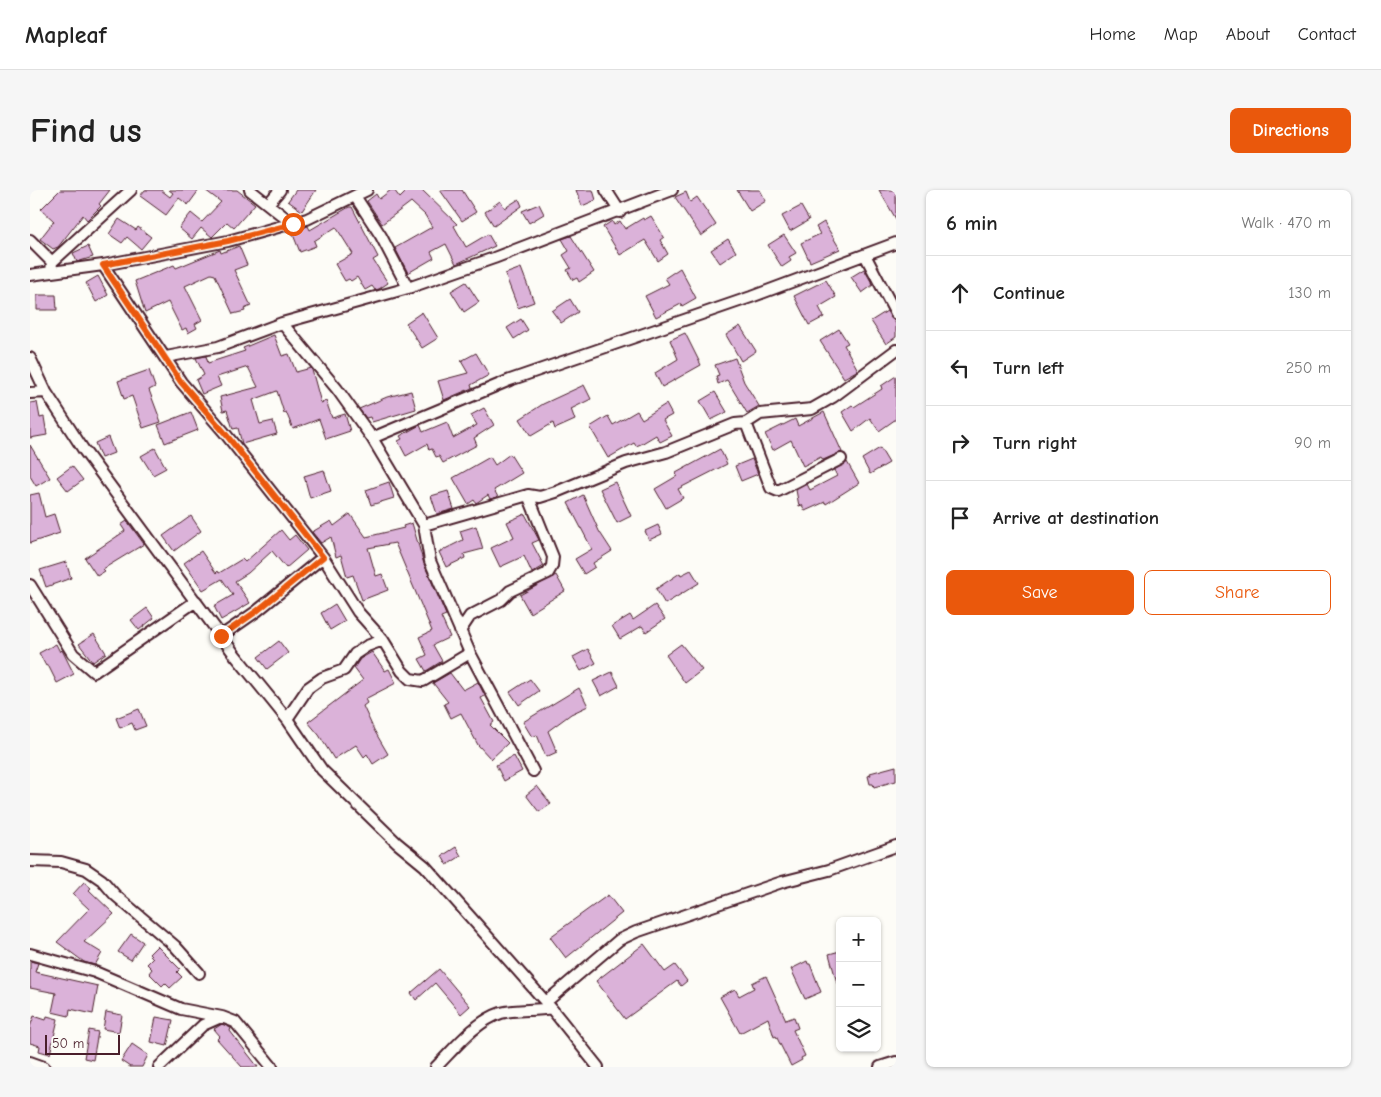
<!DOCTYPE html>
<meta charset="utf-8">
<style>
body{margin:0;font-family:"Comic Neue",sans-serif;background:#f6f6f6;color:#222}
.controls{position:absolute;right:15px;bottom:15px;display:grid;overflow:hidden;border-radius:8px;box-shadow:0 1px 4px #0004}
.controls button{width:45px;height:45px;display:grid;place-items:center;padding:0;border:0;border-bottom:1px solid #e0e0e0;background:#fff;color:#222;font:25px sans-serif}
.scale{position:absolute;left:15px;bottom:12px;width:75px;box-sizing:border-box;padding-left:5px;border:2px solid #4a1f2b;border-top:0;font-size:14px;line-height:18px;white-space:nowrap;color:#4a1f2b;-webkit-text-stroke:4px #fdfcf7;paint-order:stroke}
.stop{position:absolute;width:15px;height:15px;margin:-11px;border:4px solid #ea580c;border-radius:50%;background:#fff}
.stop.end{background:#ea580c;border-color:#fff;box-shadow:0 1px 5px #0008}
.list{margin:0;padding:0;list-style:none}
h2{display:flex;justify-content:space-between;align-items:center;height:65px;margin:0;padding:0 20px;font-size:21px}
h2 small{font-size:16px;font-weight:400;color:#767676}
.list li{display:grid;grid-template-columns:32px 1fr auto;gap:15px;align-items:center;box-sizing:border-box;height:75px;padding:0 20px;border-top:1px solid #e0e0e0}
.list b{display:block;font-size:19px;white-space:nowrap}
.list em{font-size:16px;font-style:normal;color:#767676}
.actions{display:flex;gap:10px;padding:15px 20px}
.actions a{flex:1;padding:11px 0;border:1px solid #ea580c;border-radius:8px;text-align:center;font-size:18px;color:#ea580c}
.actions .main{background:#ea580c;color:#fff}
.icon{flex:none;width:28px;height:28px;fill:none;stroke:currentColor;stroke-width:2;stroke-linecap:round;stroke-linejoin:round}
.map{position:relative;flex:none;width:866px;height:877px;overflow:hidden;border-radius:8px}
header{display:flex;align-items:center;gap:30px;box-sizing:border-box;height:70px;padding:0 25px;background:#fff;border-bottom:1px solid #e0e0e0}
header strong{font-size:24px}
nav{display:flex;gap:28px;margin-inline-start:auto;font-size:18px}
.intro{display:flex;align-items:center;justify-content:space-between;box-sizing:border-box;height:120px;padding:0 30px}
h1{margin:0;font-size:35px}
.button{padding:12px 22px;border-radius:8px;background:#ea580c;color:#fff;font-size:18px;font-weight:700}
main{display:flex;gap:30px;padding:0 30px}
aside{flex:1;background:#fff;border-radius:8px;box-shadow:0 1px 4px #0004}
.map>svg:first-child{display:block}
.building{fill:#dbb2d9;stroke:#4a1f2b}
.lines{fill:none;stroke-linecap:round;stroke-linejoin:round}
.street-casing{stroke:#4a1f2b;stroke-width:14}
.street{stroke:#fdfcf7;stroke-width:10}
.route{stroke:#ea580c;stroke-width:6}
</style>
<header>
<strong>Mapleaf</strong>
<nav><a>Home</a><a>Map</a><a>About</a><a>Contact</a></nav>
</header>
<div class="intro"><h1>Find us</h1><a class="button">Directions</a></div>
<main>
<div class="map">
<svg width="866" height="877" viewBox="0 0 866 877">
<rect width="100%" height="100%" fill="#fdfcf7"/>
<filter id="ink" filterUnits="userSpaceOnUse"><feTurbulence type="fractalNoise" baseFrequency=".02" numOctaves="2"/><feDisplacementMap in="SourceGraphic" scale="10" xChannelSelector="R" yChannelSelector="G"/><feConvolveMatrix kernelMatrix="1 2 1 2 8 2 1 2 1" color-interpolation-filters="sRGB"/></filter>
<g filter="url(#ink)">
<path class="building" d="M30 0H80L69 14 71 16 57 30 53 25 28 57 23 59 10 49 24 31 11 19Z
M115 0H131L140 7 143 3 139 0H169L158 15 149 8 136 25 110 6Z
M175 0H207L225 14 204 38 197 32 182 47 171 38 162 49 149 38 161 23 172 32 191 12Z
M266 0H286L272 21 258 11Z
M361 0H364L370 8 378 0H392L427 34 424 36 436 57 458 44 465 56 426 74 416 54 401 62 404 68 378 83 365 58 402 37 395 25 381 12 352 34 337 11 346 4 349 9Z
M410 0H432L446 22 432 31Z
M546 0H563L566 10 552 16Z
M707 0H730L736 11 720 21Z
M849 0H866V29Z
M656 2 660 12 667 7 686 35 671 46 645 7Z
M489 9 492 16 464 36 455 22 470 11 475 18Z
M509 14 514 24 499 33 492 21Z
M771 16 779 30 760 41 752 26Z
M319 17H322L348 67 343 70 358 93 349 99 345 100 342 96 335 100 327 87 321 91 319 89 315 91 305 74 323 64 306 37 284 51 286 56 270 62 262 42 278 36 280 40Z
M621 26 634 47 630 50 638 64 628 71 615 50 590 65 573 37 582 31 584 35 590 31 595 39 613 28 614 30Z
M89 29 106 40 108 37 121 47 111 59 97 47 92 53 79 44Z
M794 32 810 59 780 72 771 53 790 44 786 37Z
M754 45 766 63 759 67 761 71 752 77 738 55Z
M541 46 564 82 549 92 547 88 543 90 537 80 541 78 533 65 539 61 532 49Z
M698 49 706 62 690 73 681 60Z
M58 56 63 67 47 72 43 63Z
M209 56 217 75 204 80 221 116 214 119 215 121 203 124 185 85 181 84 155 96 172 130 165 134 167 138 158 143 156 138 152 140 138 112 115 123 105 91 144 75 146 78 190 60 191 63Z
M491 78 504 112 488 118 475 84Z
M650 78 666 108 652 116 651 114 626 127 615 106 639 94 635 88Z
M834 79 843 95 832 103 821 87Z
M68 86 78 105 66 112 56 93Z
M796 90 806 107 789 117 794 127 779 135 764 106Z
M436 92 449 112 434 122 421 101Z
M7 105H26L27 120H7Z
M540 109 548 122 531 133 522 121Z
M857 121 866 134V147L856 154 841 131Z
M392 122 408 148 392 158 376 133Z
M491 129 498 140 484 149 477 138Z
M710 136 726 161 711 171 696 145Z
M809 139 818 153 814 155 828 180 814 188 790 151Z
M655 143 671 175 632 197 625 183 648 169 640 150Z
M244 145 252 166 259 164 266 182 281 178 282 180 291 213 296 211 302 228 315 224 320 241 296 249 289 229 263 239 256 222 254 223 247 201 223 210 230 234 243 231 247 244 212 254 208 238 203 239 197 220 193 221 190 207 228 197 218 177 187 187 191 196 172 204 166 190 174 185 166 168 176 166 178 173 215 161 213 158Z
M446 163 459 185 441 195 442 198 414 210 408 191 438 183 431 171Z
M705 168 714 192 729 216 717 223 697 190 688 194 686 186 689 185 685 175Z
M119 180 125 197 119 200 131 232 113 238 102 206 94 209 88 191Z
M866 186V229L849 241 840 228 823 241 812 222 822 215 824 217 852 199 851 196Z
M554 195 561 209 541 219 545 230 525 239 523 233 501 246 490 229 513 214Z
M381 201 386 219 342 232 340 227 336 228 329 219 357 207Z
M685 202 697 222 681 230 670 211Z
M7 212 10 228 14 227 17 245 0 248V213Z
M636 214 642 225 633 230 642 246 630 252 626 245 611 254 606 256 604 253 578 268 560 237 578 226 583 235 607 221 612 229Z
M454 218 464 235 444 248 447 255 413 273 409 266 406 267 402 259 399 260 397 254 376 266 368 251 372 249 370 246 390 235 393 242 417 232 423 248 447 235 441 225Z
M161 222 168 240 135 253 128 235Z
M794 222 812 262 793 270 791 267 773 276 761 250 743 260 735 244 765 229 768 236Z
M78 247 84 263 71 268 65 253Z
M0 255 20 288 6 296 0 286Z
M125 258 136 278 123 285 111 266Z
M850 258 859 273 840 284 832 269Z
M690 259 697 274 648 299 653 308 636 318 625 299 647 286 646 283Z
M480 264 492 283 464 300 468 307 460 309 458 305 446 313 444 310 438 314 423 288 460 267 465 275Z
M722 269 728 284 711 291 705 276Z
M817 272 829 293 796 314 795 312 775 321 772 315 769 316 766 300 777 294 780 300 807 286 804 280Z
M42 276 53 290 38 301 27 287Z
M294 280 301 301 280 308 274 286Z
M359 292 364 308 341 315 336 300Z
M585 292 601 326 587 333 570 299Z
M418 301 424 319 407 324 401 306Z
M9 303 15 327 24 324 30 343 0 353V305Z
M553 305 569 341 582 361 563 373 565 377 554 384 545 369 562 359 538 313Z
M320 324 336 347 374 338 373 336 382 333 394 374 416 425 411 427 420 447 403 455 412 471 396 481 389 469 397 465 389 447 402 441 365 353 338 358 346 386 352 384 358 400 332 410 323 385 317 387 311 365 306 367 301 347 291 353 282 342 301 331 304 336Z
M495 324 509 350 502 353 514 376 502 383 494 366 470 377 461 358 484 347 477 332Z
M161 326 171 341 144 361 133 346Z
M97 331 114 354 73 379 75 381 67 386 55 368 95 341 91 335Z
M628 335 632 344 619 350 615 341Z
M446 336 453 359 434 364 435 368 416 377 409 362 433 350 430 341Z
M251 340 259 350 265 345 277 360 256 378 242 361 218 383 205 391 220 413 191 430 184 416 203 405 192 389 173 400 154 373 171 361 186 383 188 381 189 383 212 369 215 372Z
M36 372 41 388 16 397 10 380Z
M661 380 669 393 635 414 626 399 650 383 651 385Z
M526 385 535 401 500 423 490 405Z
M305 414 315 431 300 440 291 423Z
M625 415 635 429 616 442 612 436 590 449 582 436 600 425 603 430Z
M117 418 124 428 109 440 101 430Z
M64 444 76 463 63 472 49 454Z
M249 451 258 463 237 479 228 467Z
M26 454 30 462 32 460 44 484 27 493 18 475 16 476 9 463Z
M651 454 672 480 655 493 636 465Z
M558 459 566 473 551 481 543 467Z
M342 462 355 481 359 479 366 493 335 509 337 513 333 516 344 540 358 564 343 574 337 564 334 567 326 555 304 569 289 545 278 532 333 490 324 478 330 469Z
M582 482 589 496 571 506 563 491Z
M420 483 433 500 448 492 455 506 451 508 464 532 460 535 478 553 461 569 448 555 431 523 421 528 414 514 418 512 403 493Z
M500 489 509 501 489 515 480 502Z
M549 498 558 516 541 524 518 541 527 562 516 567 507 545 502 547 493 532Z
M109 519 116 536 105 540 102 533 90 538 86 528Z
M484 566 492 581 474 591 466 575Z
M866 576V591L844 597 843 594H840L838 586 841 585 840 583Z
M507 596 521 614 509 622 496 605Z
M426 657 431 666 417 675 412 666Z
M54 692 61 698 59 700 84 724 54 752 72 763 65 775 54 772 27 752 59 719 43 704Z
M578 705 592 723 536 768 520 747Z
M101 744 113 752 101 770 88 762Z
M614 754 635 782 645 775 657 791 651 796 647 791 595 829 566 791Z
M127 756 150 779 147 782 152 787 140 798 135 793 132 796 119 783 122 779 117 774 123 768 119 764Z
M810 761V792L807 793 799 764Z
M0 771 8 773 5 782 68 796 63 824 40 819 39 826 22 822 26 803 0 798Z
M777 771 778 774H780L791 802 775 809 761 779Z
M409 779 440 816 431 824 405 793 386 810 381 803Z
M736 786 756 830 764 827 768 838 763 840 775 866 771 868 772 870 761 876 746 846 744 847 738 828 710 843 690 807 705 799 709 806 724 798 722 793Z
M76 822 92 825 89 842 73 839Z
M4 826 16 830 17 826 28 829 20 864 9 861 10 856 0 853V837Z
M126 827 143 830 137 856 121 852Z
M192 834 201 838 200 841 228 877H212L187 849 190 846 184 839Z
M59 840 68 842 63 870 54 868Z
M102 854 118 865 112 877H100L91 871Z"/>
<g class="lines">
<g class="street-casing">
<path id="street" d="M220 0 263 34
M576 0 590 22
M325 6 351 46 378 98
M238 14 250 0
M0 50 22 72
M835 65 866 124
M73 75 151 192 194 242 293 367 328 422 353 450 372 481 380 489 393 491 440 463
M21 82 22 72 101 0
M0 85 73 75 198 51 277 29 337 0
M252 133 307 199 342 248 394 335 400 371 440 463 503 581
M136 167 188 157 252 133 378 98 464 68 642 0
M0 168 16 202 53 259 205 465 257 529 292 580 367 653 395 676 521 818 568 877
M0 203 16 202
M716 233 741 298 748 301 811 269
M342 248 480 190 721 107 866 53
M394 335 498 305 510 307 526 302 596 273 636 262 705 234 716 233 730 224 782 219 803 207 866 160
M0 395 43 464 64 482 166 411
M430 441 440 426 471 410 480 401 518 383 522 376 523 367 498 305
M191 446 227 421 293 367
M257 529 278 498 292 488 314 480 325 464 337 456 353 450
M0 671 31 672 56 679 72 690 85 705 145 756 169 783
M0 764 65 782 151 819 192 827 205 832 242 877
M516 812 589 750 606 742 752 692 799 680 866 656
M0 872 14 877
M129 877 173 835 191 827
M406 877C424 859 446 831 471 823 485 819 505 821 521 818
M850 877 866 872"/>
</g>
<use href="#street" class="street"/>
</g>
</g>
<g class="lines" filter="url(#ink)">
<path class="route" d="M191 446 227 421 293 367 194 242 151 192 73 75 198 51 263 34"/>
</g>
</svg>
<div class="controls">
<button>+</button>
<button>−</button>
<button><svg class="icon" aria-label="layers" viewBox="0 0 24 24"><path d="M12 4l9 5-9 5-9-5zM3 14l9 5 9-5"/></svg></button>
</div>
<div class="scale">50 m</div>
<div class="stop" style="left:263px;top:34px"></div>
<div class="stop end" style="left:191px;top:446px"></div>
</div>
<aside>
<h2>6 min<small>Walk · 470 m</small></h2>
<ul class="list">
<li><svg class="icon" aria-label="ahead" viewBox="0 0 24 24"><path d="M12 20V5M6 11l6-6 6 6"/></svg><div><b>Continue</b></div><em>130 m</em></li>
<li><svg class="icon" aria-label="left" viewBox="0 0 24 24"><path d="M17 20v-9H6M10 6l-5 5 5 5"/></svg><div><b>Turn left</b></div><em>250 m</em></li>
<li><svg class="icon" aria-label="right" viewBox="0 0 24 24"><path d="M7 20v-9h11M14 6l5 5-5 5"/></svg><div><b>Turn right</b></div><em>90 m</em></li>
<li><svg class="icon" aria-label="arrive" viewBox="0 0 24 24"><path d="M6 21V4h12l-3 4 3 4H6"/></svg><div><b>Arrive at destination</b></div></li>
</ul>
<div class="actions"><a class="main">Save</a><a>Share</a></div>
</aside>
</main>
